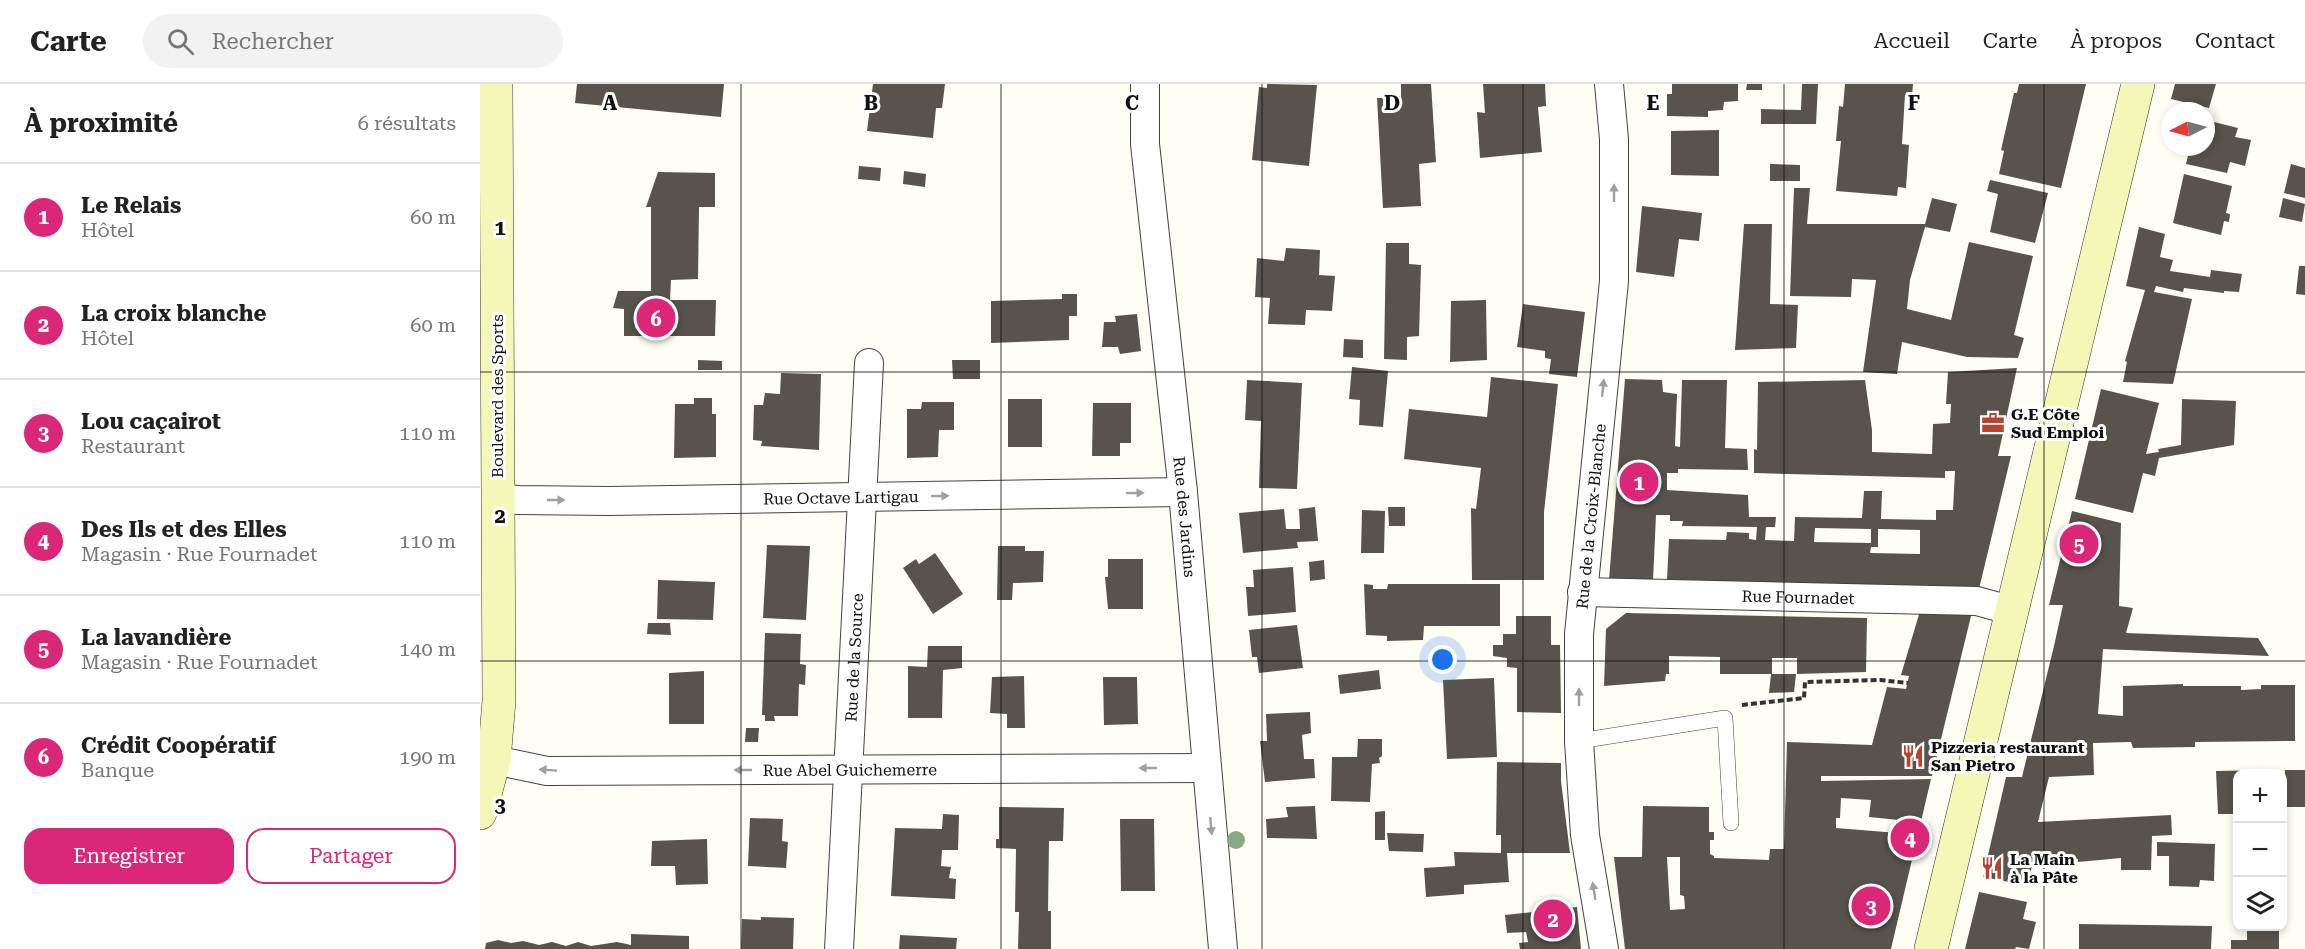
<!DOCTYPE html>
<html lang="fr">
<meta charset="utf-8">
<style>
body{margin:0;font-family:"Roboto Serif",serif;background:#f2f2f2;color:#222}
.controls{position:absolute;right:18px;bottom:18px;display:grid;overflow:hidden;border-radius:12px;box-shadow:0 3px 9px #0003}
.controls button{width:54px;height:54px;display:grid;place-items:center;padding:0;border:0;border-bottom:2px solid #e0e0e0;background:#fff;color:#222;font:30px sans-serif}
.compass{position:absolute;left:1681px;top:18px;width:54px;height:54px;border-radius:50%;background:#fff;box-shadow:0 3px 9px #0003;rotate:264deg}
.you{position:absolute;left:963px;top:576px;width:21px;height:21px;margin:-15px;border:4px solid #fff;border-radius:50%;background:#1a73e8;box-shadow:0 0 0 9px #1a73e833}
.badge{display:grid;place-items:center;width:39px;height:39px;border-radius:50%;background:#db2777;color:#fff;font-size:20px;font-weight:700}
.pin{position:absolute;translate:-50% -50%;border:3px solid #fff;box-shadow:0 2px 6px #0006}
.list{margin:0;padding:0;list-style:none}
h2{display:flex;justify-content:space-between;align-items:center;height:78px;margin:0;padding:0 24px;font-size:26px}
h2 small{font-size:20px;font-weight:400;color:#767676}
.list li{display:grid;grid-template-columns:39px 1fr auto;gap:18px;align-items:center;box-sizing:border-box;height:108px;padding:0 24px;border-top:2px solid #e0e0e0}
.list b{display:block;font-size:22px;white-space:nowrap}
.list p{margin:0;font-size:20px;white-space:nowrap;color:#767676}
.list em{font-size:20px;font-style:normal;color:#767676}
.actions{display:flex;gap:12px;padding:18px 24px}
.actions a{flex:1;padding:14px 0;border:2px solid #db2777;border-radius:18px;text-align:center;font-size:21px;color:#db2777}
.actions .main{background:#db2777;color:#fff}
.icon{flex:none;width:33px;height:33px;fill:none;stroke:currentColor;stroke-width:2;stroke-linecap:round;stroke-linejoin:round}
.map{position:relative;flex:none;width:1825px;height:865px;overflow:hidden}
header{display:flex;align-items:center;gap:36px;box-sizing:border-box;height:84px;padding:0 30px;background:#fff;border-bottom:2px solid #e0e0e0}
header strong{font-size:28px}
nav{display:flex;gap:33px;margin-inline-start:auto;font-size:21px}
.search{width:420px;height:54px;background:#f2f2f2;display:flex;align-items:center;gap:15px;box-sizing:border-box;padding:0 21px;border-radius:33px;color:#767676;font-size:22px}
main{display:flex}
aside{flex:1;background:#fff}
.map>svg:first-child{display:block}
.building{fill:#58544d;fill-rule:evenodd}
.lines{fill:none;stroke-linecap:round;stroke-linejoin:round}
.lane-casing{stroke:#434343;stroke-width:16}
.street-casing{stroke:#434343;stroke-width:30}
.secondary-casing{stroke:#323232;stroke-width:34}
.path{stroke:#323232;stroke-width:4;stroke-dasharray:6 3;stroke-linecap:butt}
.lane{stroke:#fff;stroke-width:15}
.street{stroke:#fff;stroke-width:28}
.secondary{stroke:#f4f8b6;stroke-width:33}
.tree{fill:#88a983}
.oneway{fill:#9f9f9f}
.grid{fill:none;stroke:#101010;stroke-width:1.5;stroke-opacity:0.55}
.labels{text-anchor:middle;stroke-width:6;stroke-linejoin:round;paint-order:stroke}
.street-label{font-size:16px;fill:#101010;stroke:#fff}
.poi-label{font-size:16px;font-weight:bold;fill:#101010;stroke:#fff;text-anchor:start}
.grid-label{font-size:20px;text-anchor:middle;font-weight:bold;fill:#101010;stroke:#fff;stroke-width:6;stroke-linejoin:round;paint-order:stroke}
</style>
<header>
<strong>Carte</strong>
<div class="search"><svg class="icon" aria-label="search" viewBox="0 0 24 24"><circle cx="10" cy="10" r="6"/><path d="M15 15l6 6"/></svg>Rechercher</div>
<nav><a>Accueil</a><a>Carte</a><a>À propos</a><a>Contact</a></nav>
</header>
<main>
<aside>
<h2>À proximité<small>6 résultats</small></h2>
<ul class="list">
<li><span class="badge">1</span><div><b>Le Relais</b><p>Hôtel</p></div><em>60 m</em></li>
<li><span class="badge">2</span><div><b>La croix blanche</b><p>Hôtel</p></div><em>60 m</em></li>
<li><span class="badge">3</span><div><b>Lou caçairot</b><p>Restaurant</p></div><em>110 m</em></li>
<li><span class="badge">4</span><div><b>Des Ils et des Elles</b><p>Magasin · Rue Fournadet</p></div><em>110 m</em></li>
<li><span class="badge">5</span><div><b>La lavandière</b><p>Magasin · Rue Fournadet</p></div><em>140 m</em></li>
<li><span class="badge">6</span><div><b>Crédit Coopératif</b><p>Banque</p></div><em>190 m</em></li>
</ul>
<div class="actions"><a class="main">Enregistrer</a><a>Partager</a></div>
</aside>
<div class="map">
<svg width="1825" height="865" viewBox="0 0 1825 865">
<rect width="100%" height="100%" fill="#fefef5"/>
<path class="building" d="M97 0H244L241 33 95 19Z
M393 0H465L462 24H456L453 54 387 47Z
M787 0 837 1 829 82 772 76 779 3 787 4Z
M921 0H951L956 78 939 80 941 122 903 124 897 14 921 13Z
M1003 0H1065L1066 22 1058 23 1062 68 1000 74 997 28 1005 29Z
M1192 0H1258V17L1244 18 1243 26 1228 27V33L1187 32V10H1192Z
M1267 0H1282V6H1266Z
M1322 0H1338L1336 40H1281V25L1321 26Z
M1365 0H1433L1432 12 1425 11 1422 60 1429 61 1426 104 1418 103 1417 112 1356 107 1361 57H1356L1359 22 1363 23Z
M1539 0H1606L1581 104 1519 90 1524 67 1521 66 1534 9H1537Z
M1695 0H1736L1729 24 1691 15Z
M1726 36 1758 44 1755 53 1771 56 1765 82 1750 78 1747 89 1706 80 1710 63H1726Z
M1239 46V92L1191 91V47Z
M1290 80 1320 81V97H1290Z
M1811 80 1825 84V114L1804 109Z
M379 82 401 84 400 97 378 95Z
M424 87 446 90 445 103 423 100Z
M178 88 235 89V123H219L218 195 191 196 190 216H236L235 252H190V243H181L180 252H144V225L133 224 138 207H171V123H166Z
M1704 90 1752 102 1746 129 1750 130 1749 138 1744 137 1741 151 1693 139Z
M1510 96 1568 109 1555 159 1510 148 1518 110 1507 107Z
M1314 104H1330L1327 140H1445L1452 114 1477 120 1470 148 1445 143 1430 196 1427 225 1471 236 1489 158 1553 172 1534 251 1544 254 1538 274 1487 273 1422 258 1417 290 1383 288 1396 196 1372 195 1371 213 1310 212Z
M1803 114 1825 120 1822 138 1799 133Z
M1162 122 1222 129 1219 157 1199 155 1194 193 1156 188Z
M1264 140H1292L1290 220 1318 221 1316 264 1255 266Z
M1659 143 1685 150 1680 173 1693 176 1690 187 1730 193 1731 186 1762 190 1759 208 1744 207V209L1704 204 1703 208 1676 202 1674 208 1712 215 1693 300 1643 298 1647 278 1645 277 1665 206 1646 202Z
M906 159H929V180L941 181 939 252 927 253V276L904 275Z
M806 164 840 166 839 191 855 192 852 227 826 226 825 241 788 240 790 214 775 213 777 174 804 177Z
M1819 182H1825V211L1816 210Z
M582 210H597V232H589V256L511 259V217L582 215Z
M1006 216 1007 276 970 278 971 217Z
M1043 220 1105 228 1097 293 1069 290 1071 275 1065 274V267L1037 263Z
M657 230 661 267 640 270 638 263H622L624 238H636L635 232Z
M864 255 883 256V274L863 273Z
M218 276 242 277V286H218Z
M472 276H500V295H473Z
M872 283 908 287 903 343 879 341 880 316 869 315Z
M1537 284 1518 372H1531L1499 505 1187 496 1189 455 1246 456 1247 448 1269 449V455L1276 456 1277 443 1202 442 1203 437H1190V431H1176L1173 497 1129 496 1145 295 1182 296 1183 308 1197 310 1195 362 1200 363 1202 296H1247L1245 364 1267 365 1268 386 1198 385V389H1187V406L1268 411 1269 433H1296L1295 443H1286L1285 456 1314 457 1315 433 1382 434 1384 407H1402L1401 435 1456 436V426H1473L1475 387H1465V394L1274 389V365L1277 366 1278 298 1385 296 1392 346V368L1452 370 1453 340 1470 339 1471 320H1466L1468 288ZM1335 444 1391 445V459L1334 458ZM1398 445 1440 446V470L1390 469 1391 463H1398Z
M301 289 341 290 339 366 281 362 282 357 273 356 274 321H283L285 309 300 310Z
M1011 293 1078 300 1064 428V496H992L991 424 996 425 1001 384 924 375 929 325 1007 333Z
M767 296 822 299 817 405 779 404 781 337 765 336Z
M1621 305 1679 319 1666 370 1679 368 1678 365 1701 361 1702 315 1756 317 1754 361 1679 374 1675 392 1663 389 1653 429 1595 415Z
M214 314H232V330H236V373L194 374 195 320H214Z
M528 315H562V363H528Z
M442 318H474V346H459L458 373 427 374V325H441Z
M613 319H651V359H640V372H612Z
M835 423 838 457 817 458 818 464 763 469 759 429 804 425 806 445H820L819 425Z
M908 423H925V442H909Z
M882 426 905 427 904 469H881Z
M1592 427 1641 439 1639 522 1653 524 1646 549 1778 554 1789 572 1623 565 1618 630 1643 632V602L1703 600V602H1761V606L1781 605V601H1815V657L1715 658V663L1653 664 1651 658 1613 659 1614 691 1569 693 1558 738 1691 731 1692 751 1672 752 1671 786H1641V774L1598 778V775L1553 777 1549 796 1553 797 1544 801 1503 793 1526 693H1542L1574 562 1583 521H1569Z
M287 461 330 462 326 536 283 534Z
M518 462H545V467H564L563 498 533 499 532 516H517Z
M455 469 483 510 453 530 423 484 436 475 439 480Z
M628 475H663V525H628L625 493H628Z
M844 476 845 495 830 497 829 478Z
M813 483 816 528 768 532 766 503H774L773 486Z
M178 496 235 498 233 536 177 535Z
M884 500 893 501V505H907L908 500H1020V542H944L943 556 907 557V552L886 551Z
M1440 527 1492 528 1452 692H1341V697L1451 695 1411 865H1145L1134 773H1162L1163 722 1229 723V748H1234V756H1230V770L1234 772V774L1289 776 1290 765H1304L1307 658 1392 661 1407 603 1426 605 1429 592 1421 591ZM1361 714 1391 716 1389 733 1419 736 1418 749 1356 744V734H1360ZM1187 773H1200V811L1204 812 1205 825 1190 826Z
M1146 529 1387 534 1386 588 1317 590V574H1292V590H1316L1314 608 1289 609 1291 590H1240V573L1189 572V590H1186L1185 597 1124 602 1126 545Z
M1036 532H1071V561H1080L1081 629 1037 628V584L1027 583V574L1013 572V561H1023V550H1036Z
M168 539H190L191 551 167 550Z
M817 541 823 584 779 589 777 573H772L769 546Z
M285 549 321 550 320 580 326 581 325 601 319 600 318 632H294L295 637H285V631H282Z
M448 562H482V584L463 586 462 634H428V582L447 583Z
M899 586 901 605 860 610 858 591Z
M224 587V640H189V589Z
M544 592 545 644H527V630L510 629 512 593Z
M623 593H657L658 640 624 641Z
M1014 594 1017 673 967 675 963 596Z
M830 628 831 649 822 651 824 675H834L835 694 785 698 780 657H787L786 630Z
M266 644H279L278 658H265Z
M878 655H902V672L899 674 900 679 892 680 890 718 851 717 852 673H877Z
M1017 678 1081 679V697L1090 769H1027L1029 798 984 801V810L946 813 944 784 975 782 974 768 1021 769V751H1016Z
M1787 686V690H1758V699H1753V730H1738L1736 687Z
M1805 686H1825V723H1803Z
M835 722 837 755 787 754 786 735 808 733 806 723Z
M519 723 584 724 583 757H569L568 827H571V865H538L539 828H535L536 765 516 764V755H519Z
M905 727V756H895V728Z
M463 730 479 731 478 766H462L461 782 471 783 469 794 476 795 475 815 411 812 415 744 462 745Z
M270 734 303 735 302 757 308 758 306 784 268 782Z
M640 735H674L675 807H641Z
M907 749 944 750 943 768 909 767Z
M227 755 228 800 196 801 195 782H171L172 757Z
M1677 758 1735 760 1734 797 1720 796 1719 803 1689 802V772H1677Z
M1499 808 1547 818 1543 835 1556 838 1549 865 1536 863 1535 865H1485Z
M1097 823 1101 865H1040L1039 859 1048 858 1046 848 1027 849 1025 831Z
M281 833 314 834 313 865H261L262 835 281 836Z
M1599 840 1732 842 1731 865H1599Z
M1767 843H1799V865H1751V856H1767Z
M151 850 209 852V865H5L6 859 18 856 31 859 43 857 59 861 72 858 86 862 98 858 111 862 137 858 151 861Z
M420 851 477 854 476 865H419Z"/>
<g class="lines">
<g class="lane-casing">
<path id="lane" d="M1099 657 1245 634 1251 739"/>
</g>
<g class="street-casing">
<g id="street">
<path id="s1" d="M665 0V60L703 408 743 865"/>
<path id="s2" d="M17 414 38 416 129 417 703 408"/>
<path id="s3" d="M1102 508 1497 517 1533 527"/>
<path id="s4" d="M14 676 67 687 726 684"/>
<path id="s5" d="M359 865 389 279"/>
<path id="s6" d="M1124 865 1105 751 1099 657V550L1134 197V55L1129 0"/>
</g>
</g>
<g class="secondary-casing">
<path id="secondary" d="M0 729 14 676 19 617 16 0
M1451 865 1658 0"/>
</g>
<path class="path" d="M1262 621 1324 614 1325 598 1400 596 1428 599"/>
<use href="#lane" class="lane"/>
<use href="#street" class="street"/>
<use href="#secondary" class="secondary"/>
</g>
<circle class="tree" cx="756" cy="756" r="9"/>
<defs><path id="oneway-solid" d="M-6-.8H1V-3.2L6.5 0L1 3.2V.8H-6Z" transform="scale(1.5)"/></defs>
<g class="oneway">
<use href="#oneway-solid" transform="translate(1134 109) rotate(-90)"/>
<use href="#oneway-solid" transform="translate(1123 304) rotate(-84)"/>
<use href="#oneway-solid" transform="translate(655 409) rotate(-1)"/>
<use href="#oneway-solid" transform="translate(460 412) rotate(-1)"/>
<use href="#oneway-solid" transform="translate(76 416)"/>
<use href="#oneway-solid" transform="translate(1099 613) rotate(-90)"/>
<use href="#oneway-solid" transform="translate(668 684) rotate(180)"/>
<use href="#oneway-solid" transform="translate(68 686) rotate(-176)"/>
<use href="#oneway-solid" transform="translate(263 686) rotate(180)"/>
<use href="#oneway-solid" transform="translate(731 742) rotate(85)"/>
<use href="#oneway-solid" transform="translate(1114 807) rotate(-99)"/>
</g>
<path class="grid" d="M261 0V865M521 0V865M782 0V865M1043 0V865M1304 0V865M1564 0V865M0 288H1825M0 577H1825"/>
<defs>
<g id="office-bare" transform="scale(1.8)"><path d="M-6-3h4V-5.5h4V-3h4V5H-6ZM-1-4.5V-3h2v-1.5ZM-6 0V1H6V0Z" fill="#b54433" stroke="#fff" stroke-width="2.5" paint-order="stroke"/></g>
<g id="restaurant-bare" transform="scale(1.8)"><path d="M-5-6h1v4h1v-4h1v4h1v-4h1v5L-1.5 .5V6h-2V.5L-5-1ZM5-6V6H3V1.5H1.5Q1.5-4 5-6Z" fill="#b54433" stroke="#fff" stroke-width="2.5" paint-order="stroke"/></g>
</defs>
<g fill-rule="evenodd">
<use href="#office-bare" x="1513" y="339"/>
<use href="#restaurant-bare" x="1433" y="672"/>
<use href="#restaurant-bare" x="1512" y="784"/>
</g>
<g class="labels">
<g class="street-label">
<text transform="translate(17 312) rotate(-90)" y="6">Boulevard des Sports</text>
<text dy="6" stroke="none"><textPath href="#s2" startOffset="344">Rue Octave Lartigau</textPath></text>
<text dy="6" stroke="none"><textPath href="#s1" startOffset="435">Rue des Jardins</textPath></text>
<text dy="6" stroke="none"><textPath href="#s6" startOffset="435">Rue de la Croix-Blanche</textPath></text>
<text dy="6" stroke="none"><textPath href="#s3" startOffset="216">Rue Fournadet</textPath></text>
<text dy="6" stroke="none"><textPath href="#s5" startOffset="292">Rue de la Source</textPath></text>
<text dy="6" stroke="none"><textPath href="#s4" startOffset="357">Rue Abel Guichemerre</textPath></text>
</g>
<g class="poi-label">
<text x="1531" y="336">G.E Côte<tspan x="1531" dy="18">Sud Emploi</tspan></text>
<text x="1451" y="669">Pizzeria restaurant<tspan x="1451" dy="18">San Pietro</tspan></text>
<text x="1530" y="781">La Main<tspan x="1530" dy="18">à la Pâte</tspan></text>
</g>
</g>
<g class="grid-label">
<text x="130" y="26">A</text>
<text x="391" y="26">B</text>
<text x="652" y="26">C</text>
<text x="912" y="26">D</text>
<text x="1173" y="26">E</text>
<text x="1434" y="26">F</text>
<text x="20" y="151">1</text>
<text x="20" y="439">2</text>
<text x="20" y="728">3</text>
</g>
</svg>
<div class="controls">
<button>+</button>
<button>−</button>
<button><svg class="icon" aria-label="layers" viewBox="0 0 24 24"><path d="M12 4l9 5-9 5-9-5zM3 14l9 5 9-5"/></svg></button>
</div>
<svg class="compass" viewBox="-18 -18 36 36"><path d="M0-13l5 13h-10z" fill="#e53935"/><path d="M0 13l5-13h-10z" fill="#767676"/></svg>
<div class="you"></div>
<div class="pin badge" style="left:1159px;top:398px">1</div>
<div class="pin badge" style="left:1073px;top:835px">2</div>
<div class="pin badge" style="left:1391px;top:822px">3</div>
<div class="pin badge" style="left:1430px;top:754px">4</div>
<div class="pin badge" style="left:1599px;top:460px">5</div>
<div class="pin badge" style="left:176px;top:234px">6</div>
</div>
</main>
